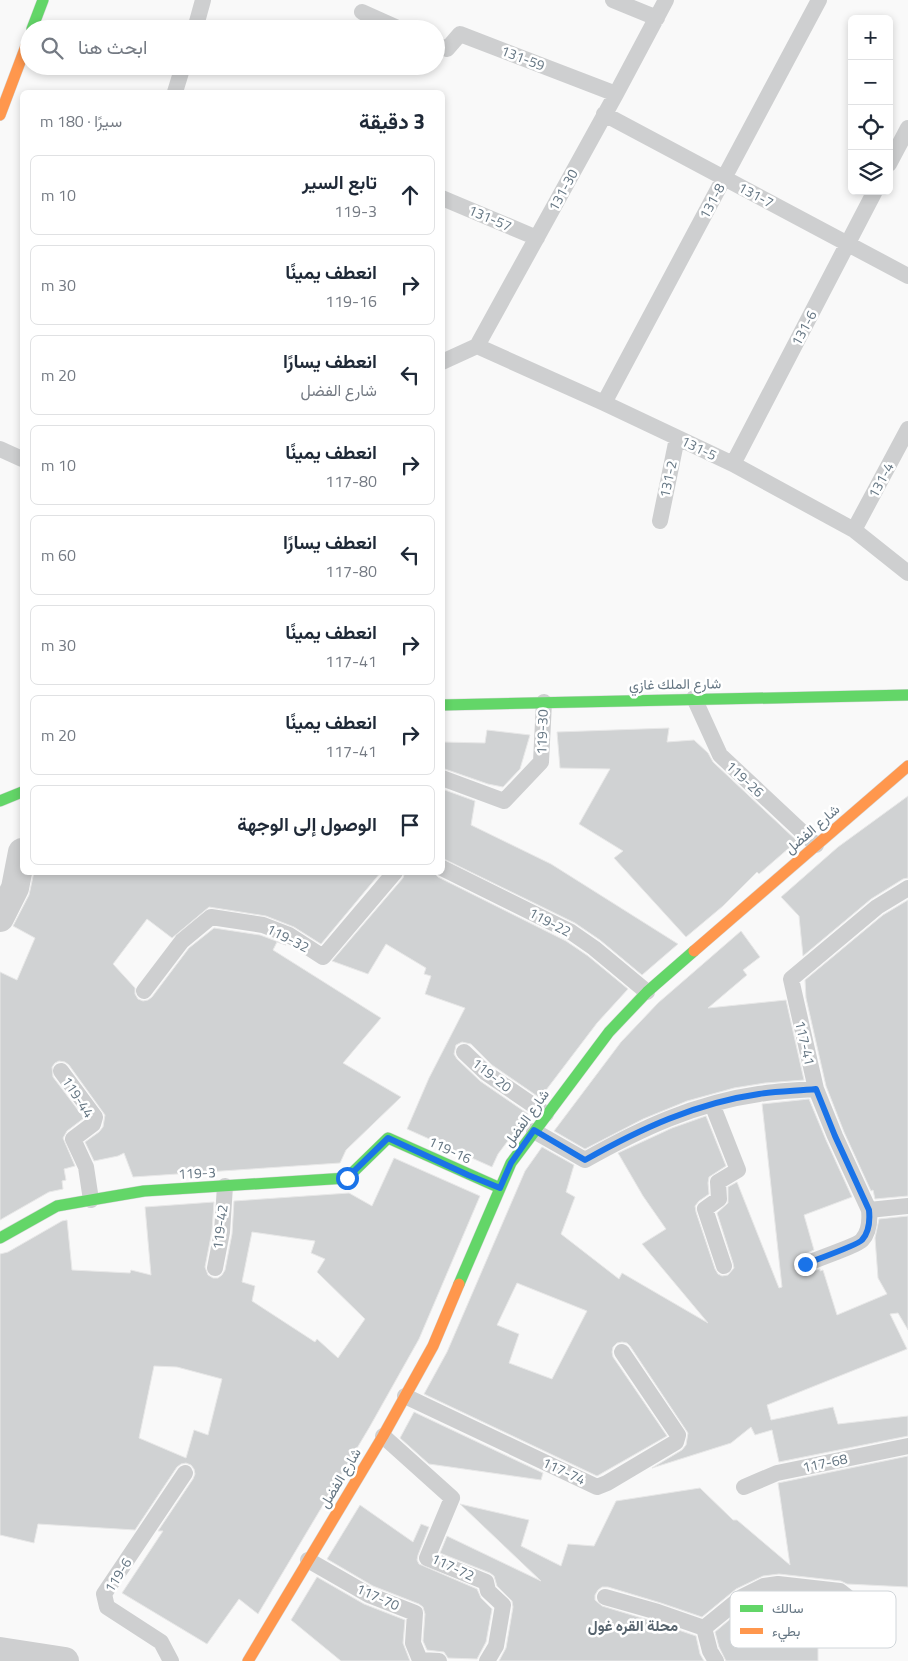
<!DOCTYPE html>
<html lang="ar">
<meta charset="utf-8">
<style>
body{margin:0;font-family:"Titillium Web",Vazirmatn,sans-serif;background:#f6f6f7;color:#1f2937;direction:rtl}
.controls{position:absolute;right:15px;top:15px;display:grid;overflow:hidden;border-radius:8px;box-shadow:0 2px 8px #0003}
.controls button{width:45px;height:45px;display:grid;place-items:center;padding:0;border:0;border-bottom:1px solid #e0e1e3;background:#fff;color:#1f2937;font:25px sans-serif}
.stop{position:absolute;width:15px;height:15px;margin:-11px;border:4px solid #1a73e8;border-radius:50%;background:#fff}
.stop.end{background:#1a73e8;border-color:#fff;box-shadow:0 1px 5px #0008}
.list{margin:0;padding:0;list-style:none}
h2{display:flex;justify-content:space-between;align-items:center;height:65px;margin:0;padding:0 20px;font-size:21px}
h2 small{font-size:16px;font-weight:400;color:#747a83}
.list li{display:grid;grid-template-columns:32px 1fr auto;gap:15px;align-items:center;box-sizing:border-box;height:80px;margin:0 10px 10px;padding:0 10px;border:1px solid #e0e1e3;border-radius:8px}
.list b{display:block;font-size:19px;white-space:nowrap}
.list p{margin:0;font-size:16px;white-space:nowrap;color:#747a83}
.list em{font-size:16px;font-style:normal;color:#747a83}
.icon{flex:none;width:28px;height:28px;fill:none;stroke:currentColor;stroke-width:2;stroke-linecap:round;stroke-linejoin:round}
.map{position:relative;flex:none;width:908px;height:1661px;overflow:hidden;direction:ltr}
.search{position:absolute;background:#fff;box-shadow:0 2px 8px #0003;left:20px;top:20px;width:425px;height:55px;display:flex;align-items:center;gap:12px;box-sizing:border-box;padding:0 18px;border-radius:28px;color:#747a83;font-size:19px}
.panel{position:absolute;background:#fff;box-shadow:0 2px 8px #0003;left:20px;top:90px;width:425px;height:785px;border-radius:8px;direction:rtl}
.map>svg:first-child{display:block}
.building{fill:#d0d2d3;stroke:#e8e8e8;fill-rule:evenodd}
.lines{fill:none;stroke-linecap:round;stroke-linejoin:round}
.fast-casing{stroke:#d5d6d7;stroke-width:12}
.slow-casing{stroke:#d5d6d7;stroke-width:12}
.lane{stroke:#cecfd0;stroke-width:16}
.street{stroke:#cecfd0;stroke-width:28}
.fast{stroke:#63d668;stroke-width:11}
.slow{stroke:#ff974d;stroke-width:11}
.route{stroke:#1a73e8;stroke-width:6}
.labels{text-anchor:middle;stroke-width:5;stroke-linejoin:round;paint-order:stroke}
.street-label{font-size:14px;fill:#657683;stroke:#fff}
.neighbourhood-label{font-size:15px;font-weight:bold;fill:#57646e;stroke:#fff}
.key{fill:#fff;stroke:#d1d6da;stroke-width:1}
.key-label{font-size:14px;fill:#657683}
</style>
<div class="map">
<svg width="908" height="1661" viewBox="0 0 908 1661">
<rect width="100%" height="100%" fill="#f9f9f9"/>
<path class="building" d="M669 728 667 742 694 740 708 753 713 762 797 841 759 874 757 872 723 906 686 937 614 858 623 851 579 824 610 769 560 768 557 732Z
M487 730 530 735 520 769 503 787 488 784 442 768V742L485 743Z
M442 789 475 801 471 825 551 864 678 944 642 975 600 940 575 923 442 858Z
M908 796V878L903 879 871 899 803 956 799 916 781 897 838 847Z
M34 872H381L321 944 294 927 266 916 209 907 172 938 147 919 113 964 135 988V994L138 999 143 1001 148 1000 152 997 189 948 214 928 260 935 284 944 286 945 277 942 273 950 381 1018 343 1063 401 1097 346 1150 340 1163 133 1177 124 1153 118 1156 94 1161 85 1142 99 1132 103 1127 105 1115 69 1065 65 1062 59 1061 55 1063 52 1067 53 1077 84 1118 67 1131 63 1138 75 1166 64 1169 66 1180 62 1181 63 1189 49 1192 0 1220V972L17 980 35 938 13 926 29 895Z
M405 872H433L438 877 566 941 588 956 628 989 597 1023 540 1098 492 1065 471 1044 462 1042 456 1045 454 1054 457 1059 480 1081 528 1114 498 1154 492 1167 407 1129 429 1078 465 1008 425 994 431 976 424 974 426 968 386 944 368 974 332 961 403 878Z
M908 900V1196L875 1199 873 1190 871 1191 844 1132 826 1086 806 998 805 980 883 915Z
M741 931 760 957 743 970 747 975 708 1008 786 1000 804 1080 765 1083 734 1088 687 1101 643 1119 585 1149 554 1131 621 1042 658 1003Z
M809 1099 826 1140 852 1197 804 1215 814 1250 798 1257 795 1262 796 1268 799 1272 804 1274 820 1269V1271L823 1270 837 1315 887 1294 878 1278 875 1238 879 1219 908 1216V1330L898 1313 890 1314 907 1349 767 1405 771 1420 833 1407 838 1424 908 1416V1436L779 1462 772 1430 755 1435 751 1427 731 1443 652 1468 682 1450 686 1445 688 1433 630 1346 627 1343 622 1342 617 1343 613 1347 612 1352 613 1357 667 1436 597 1476 424 1394 447 1352 525 1171 542 1147 574 1165 566 1192 575 1197 561 1234 619 1279 622 1273 708 1323 642 1244 666 1229 643 1196 618 1153 672 1128 706 1116 726 1166 709 1177 708 1183 709 1194 699 1201 695 1206 696 1212 715 1269 718 1274 722 1276 728 1275 734 1268 733 1263 717 1213 728 1203V1187L737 1182 779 1288 782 1287 762 1104ZM517 1283 587 1311 552 1379 509 1363 519 1334 497 1325Z
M394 1158 480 1196 419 1339 369 1428 258 1614 239 1599 207 1644 122 1593 163 1531H158L193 1479 195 1474 194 1469 191 1465 186 1463 181 1464 177 1467 135 1530 38 1524 34 1543 0 1535V1254L8 1252 62 1221 67 1220 72 1270 130 1273 131 1270 151 1275 145 1207 214 1202 212 1231 205 1267 208 1275 213 1278H218L222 1275 225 1270 232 1234 234 1201 349 1193 372 1206ZM252 1232 315 1241 311 1253 325 1259 317 1272 365 1319 338 1358 317 1339 315 1342 252 1301 255 1286 242 1282ZM154 1366 177 1367 222 1379 208 1435 194 1430 186 1458 139 1438Z
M414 1412 543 1473 541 1480 429 1464 400 1438Z
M908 1456V1587L847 1584 841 1581 779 1574 763 1576 736 1589 702 1617 661 1603 608 1587H602L598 1590 595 1595V1600L602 1606 655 1622 696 1636 700 1654 704 1661H499L506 1648 513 1607 512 1601 497 1586 494 1576 490 1573 440 1553 447 1536 541 1581 460 1504 529 1520 521 1546 561 1566 568 1544 594 1546 616 1501 700 1488 733 1520H737L790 1565 778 1483Z
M360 1505 413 1542 421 1524 429 1527 418 1555 417 1560 419 1564 477 1589 481 1598 492 1609 486 1642 477 1659 448 1658 444 1652 427 1650 423 1641 425 1614 423 1607 419 1604 373 1586 327 1559Z
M317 1577 364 1604 405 1620 403 1643 410 1661H341L291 1620Z
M778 1594 818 1599V1661H726L719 1647 715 1632 747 1605 767 1596Z"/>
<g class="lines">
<g class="fast-casing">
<path id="fast" d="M32 29 43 0
M442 705 908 695
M0 801 22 792
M0 1238 57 1206 91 1200 144 1191 347 1178 388 1138 500 1188
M459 1284 511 1163 609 1032 647 992 694 951"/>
</g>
<g class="slow-casing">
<path id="slow" d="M0 115 29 38
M694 951 908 766
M248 1661 383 1436 433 1346 459 1284"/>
</g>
<path class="lane" d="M613 0 657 18
M362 12 400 29
M195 29 203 0
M436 45 447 49 460 34 616 94
M175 92 183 66
M604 114 908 276
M889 164 908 128
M442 198 537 238
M477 346 604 403 733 464 854 530 908 573
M442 362 477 346 616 94 666 0
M604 403 819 0
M0 449 22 459
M733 464 875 191
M660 521 677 438
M854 530 908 429
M694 698 720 755 816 845
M442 778 504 801 541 762 544 702
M442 868 571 932 594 948 647 992
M144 991 182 941 211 917 263 925 289 935 323 957 395 872
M464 1052 486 1073 546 1114
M61 1071 95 1117 93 1124 73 1139 86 1167 91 1200
M712 1104 738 1170 718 1182 719 1199 705 1209 724 1266
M534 1131 585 1160C640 1129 695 1103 759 1094 778 1091 797 1090 816 1089
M869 1210 908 1206
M805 1264C815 1260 858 1245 862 1240 870 1231 870 1220 869 1210L835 1136 816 1089 791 979 877 907 908 888
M215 1268 222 1232 225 1186
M405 1396 597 1487 607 1483 676 1442 678 1435 622 1352
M383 1436 452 1498 427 1558 486 1582 488 1591 503 1605 496 1646 487 1661
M744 1487 777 1473 908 1446
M308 1560 369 1595 415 1613 413 1643 420 1660 439 1661
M605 1597 658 1612 704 1628 742 1597 764 1586 778 1584 840 1591 854 1602H888
M704 1628 710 1651 716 1661
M171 1661 161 1642 107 1607 104 1594 185 1473"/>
<path class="street" d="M0 918 15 888 22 852
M0 1651 65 1661"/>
<use href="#fast" class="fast"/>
<use href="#slow" class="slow"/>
</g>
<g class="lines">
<path class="route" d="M347 1178 388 1138 468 1175 500 1188 511 1163 534 1130 585 1160C640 1129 696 1103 759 1094 778 1091 797 1091 816 1089L835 1136 869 1210C870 1220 870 1231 862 1240 858 1245 815 1260 805 1264"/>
</g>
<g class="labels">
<g class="street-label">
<text transform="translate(523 58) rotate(21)" y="5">131-59</text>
<text transform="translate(563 190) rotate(-61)" y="5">131-30</text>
<text transform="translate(756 195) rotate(28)" y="5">131-7</text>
<text transform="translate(712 201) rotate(-62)" y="5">131-8</text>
<text transform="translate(490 218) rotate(23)" y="5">131-57</text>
<text transform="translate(804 328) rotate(-62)" y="5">131-6</text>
<text transform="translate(699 448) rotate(26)" y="5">131-5</text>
<text transform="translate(668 479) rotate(-78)" y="5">131-2</text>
<text transform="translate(881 480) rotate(-62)" y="5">131-4</text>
<text transform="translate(675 684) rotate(-1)" y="5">شارع الملك غازي</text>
<text transform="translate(542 732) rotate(-88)" y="5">119-30</text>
<text transform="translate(745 779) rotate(43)" y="5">119-26</text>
<text transform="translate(812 829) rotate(-41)" y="5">شارع الفضل</text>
<text transform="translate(550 922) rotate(28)" y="5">119-22</text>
<text transform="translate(288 938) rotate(27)" y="5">119-32</text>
<text transform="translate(805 1043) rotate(77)" y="5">117-41</text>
<text transform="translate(492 1075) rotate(38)" y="5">119-20</text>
<text transform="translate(78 1097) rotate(57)" y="5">119-44</text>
<text transform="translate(526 1118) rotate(-54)" y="5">شارع الفضل</text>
<text transform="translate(450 1150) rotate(25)" y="5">119-16</text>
<text transform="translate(197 1173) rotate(-3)" y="5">119-3</text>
<text transform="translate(220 1227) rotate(-83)" y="5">119-42</text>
<text transform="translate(825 1463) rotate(-12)" y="5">117-68</text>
<text transform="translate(564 1471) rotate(25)" y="5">117-74</text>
<text transform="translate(340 1478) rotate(-59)" y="5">شارع الفضل</text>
<text transform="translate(453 1567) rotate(25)" y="5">117-72</text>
<text transform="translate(118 1575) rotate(-58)" y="5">119-6</text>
<text transform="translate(378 1597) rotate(24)" y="5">117-70</text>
</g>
<g class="neighbourhood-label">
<text x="633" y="1631">محلة القره غول</text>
</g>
</g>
<rect x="730" y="1591" width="166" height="57" rx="8" class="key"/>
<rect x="740" y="1605" width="23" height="7" fill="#63d668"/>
<rect x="740" y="1628" width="23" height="6" fill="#ff974d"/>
<g class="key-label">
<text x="772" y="1613">سالك</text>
<text x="772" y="1636">بطيء</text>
</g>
</svg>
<div class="controls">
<button>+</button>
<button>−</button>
<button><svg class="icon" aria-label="locate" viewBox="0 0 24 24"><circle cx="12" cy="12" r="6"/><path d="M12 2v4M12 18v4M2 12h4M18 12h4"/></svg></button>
<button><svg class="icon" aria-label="layers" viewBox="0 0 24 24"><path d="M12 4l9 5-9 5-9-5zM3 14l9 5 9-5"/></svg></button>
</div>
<div class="stop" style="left:347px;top:1178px"></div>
<div class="stop end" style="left:805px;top:1264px"></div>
<div class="search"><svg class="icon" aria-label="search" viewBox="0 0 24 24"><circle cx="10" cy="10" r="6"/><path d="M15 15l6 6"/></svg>ابحث هنا</div>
<section class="panel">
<h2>3 دقيقة<small>سيرًا · 180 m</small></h2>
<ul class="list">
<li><svg class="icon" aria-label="ahead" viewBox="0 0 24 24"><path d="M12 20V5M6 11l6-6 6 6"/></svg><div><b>تابع السير</b><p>119-3</p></div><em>10 m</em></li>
<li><svg class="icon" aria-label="right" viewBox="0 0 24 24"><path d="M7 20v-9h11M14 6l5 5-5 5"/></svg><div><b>انعطف يمينًا</b><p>119-16</p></div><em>30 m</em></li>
<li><svg class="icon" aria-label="left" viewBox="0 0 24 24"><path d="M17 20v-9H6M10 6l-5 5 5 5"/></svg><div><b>انعطف يسارًا</b><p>شارع الفضل</p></div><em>20 m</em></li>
<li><svg class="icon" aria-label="right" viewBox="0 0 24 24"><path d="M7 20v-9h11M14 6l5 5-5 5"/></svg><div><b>انعطف يمينًا</b><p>117-80</p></div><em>10 m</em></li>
<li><svg class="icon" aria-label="left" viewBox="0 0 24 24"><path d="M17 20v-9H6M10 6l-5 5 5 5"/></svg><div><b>انعطف يسارًا</b><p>117-80</p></div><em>60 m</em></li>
<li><svg class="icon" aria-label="right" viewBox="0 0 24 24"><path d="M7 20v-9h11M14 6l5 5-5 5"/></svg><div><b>انعطف يمينًا</b><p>117-41</p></div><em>30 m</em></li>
<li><svg class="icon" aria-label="right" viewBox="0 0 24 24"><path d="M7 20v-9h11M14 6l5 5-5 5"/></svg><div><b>انعطف يمينًا</b><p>117-41</p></div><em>20 m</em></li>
<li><svg class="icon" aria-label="arrive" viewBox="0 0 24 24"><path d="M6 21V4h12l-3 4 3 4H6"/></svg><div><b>الوصول إلى الوجهة</b></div></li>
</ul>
</section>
</div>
